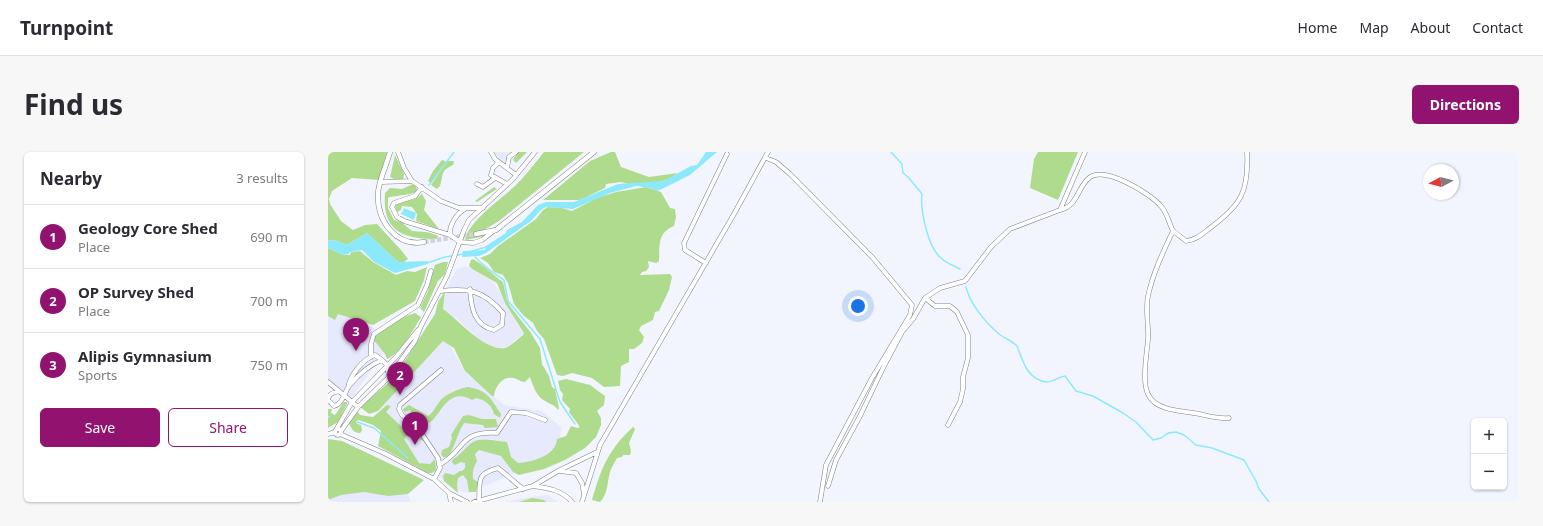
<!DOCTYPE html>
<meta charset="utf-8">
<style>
body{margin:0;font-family:"Noto Sans",sans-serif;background:#f7f7f7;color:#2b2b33}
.controls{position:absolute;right:12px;bottom:12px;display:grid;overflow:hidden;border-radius:6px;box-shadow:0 1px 3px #0004}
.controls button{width:36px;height:36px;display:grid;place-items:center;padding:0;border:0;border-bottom:1px solid #e1e1e2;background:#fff;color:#2b2b33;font:20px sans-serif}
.compass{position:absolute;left:1095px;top:12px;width:36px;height:36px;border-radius:50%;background:#fff;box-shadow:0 1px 3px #0004;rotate:263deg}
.you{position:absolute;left:530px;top:154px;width:14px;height:14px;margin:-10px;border:3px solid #fff;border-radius:50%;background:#1a73e8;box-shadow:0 0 0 6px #1a73e833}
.badge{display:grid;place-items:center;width:26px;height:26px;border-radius:50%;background:#92136f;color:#fff;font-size:13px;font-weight:700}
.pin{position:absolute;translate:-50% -33px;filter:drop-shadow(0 1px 2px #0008)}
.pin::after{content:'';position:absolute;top:21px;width:14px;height:12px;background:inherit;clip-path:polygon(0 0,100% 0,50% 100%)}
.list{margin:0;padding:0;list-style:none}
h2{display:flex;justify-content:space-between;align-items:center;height:52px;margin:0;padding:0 16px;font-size:17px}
h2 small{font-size:13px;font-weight:400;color:#7c7c81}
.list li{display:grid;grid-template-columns:26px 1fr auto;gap:12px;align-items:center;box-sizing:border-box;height:64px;padding:0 16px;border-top:1px solid #e1e1e2}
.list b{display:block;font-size:15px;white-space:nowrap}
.list p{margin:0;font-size:13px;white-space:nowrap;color:#7c7c81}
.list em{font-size:13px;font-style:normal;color:#7c7c81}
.actions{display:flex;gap:8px;padding:12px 16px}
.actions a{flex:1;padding:9px 0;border:1px solid #92136f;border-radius:6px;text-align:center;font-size:14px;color:#92136f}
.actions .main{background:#92136f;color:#fff}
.map{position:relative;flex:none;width:1191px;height:350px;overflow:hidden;border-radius:6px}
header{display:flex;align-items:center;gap:24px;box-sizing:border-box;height:56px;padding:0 20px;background:#fff;border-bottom:1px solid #e1e1e2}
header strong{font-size:19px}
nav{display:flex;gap:22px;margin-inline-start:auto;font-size:14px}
.intro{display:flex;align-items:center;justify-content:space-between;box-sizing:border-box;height:96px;padding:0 24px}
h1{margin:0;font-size:28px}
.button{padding:10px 18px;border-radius:6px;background:#92136f;color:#fff;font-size:14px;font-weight:700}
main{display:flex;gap:24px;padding:0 24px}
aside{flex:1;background:#fff;border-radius:6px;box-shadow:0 1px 3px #0004}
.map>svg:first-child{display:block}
.built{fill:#e7eafc}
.green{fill:#afdb8d}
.water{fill:#8be9fb}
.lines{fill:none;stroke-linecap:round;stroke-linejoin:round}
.stream{stroke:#8be9fb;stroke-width:1.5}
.tertiary-tunnel{stroke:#d1d3db;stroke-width:4.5;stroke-dasharray:4.5 2;stroke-linecap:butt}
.minor-casing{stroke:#7f818b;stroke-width:5}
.tertiary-casing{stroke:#7f818b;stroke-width:5.5}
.minor{stroke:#fff;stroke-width:4}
.tertiary{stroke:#fff;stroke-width:4.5}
</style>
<header>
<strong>Turnpoint</strong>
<nav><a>Home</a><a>Map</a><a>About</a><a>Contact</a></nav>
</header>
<div class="intro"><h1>Find us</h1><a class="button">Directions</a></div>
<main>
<aside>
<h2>Nearby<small>3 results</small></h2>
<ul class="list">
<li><span class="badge">1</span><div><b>Geology Core Shed</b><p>Place</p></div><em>690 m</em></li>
<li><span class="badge">2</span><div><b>OP Survey Shed</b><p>Place</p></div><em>700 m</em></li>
<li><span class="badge">3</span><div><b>Alipis Gymnasium</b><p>Sports</p></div><em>750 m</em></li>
</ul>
<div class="actions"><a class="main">Save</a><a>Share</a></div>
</aside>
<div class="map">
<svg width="1191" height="350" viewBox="0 0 1191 350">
<rect width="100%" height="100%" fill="#f3f5fe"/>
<path class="built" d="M165 0H192L190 7 175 10Z
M138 114 164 129 173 141 177 151 196 181 179 195 170 196 155 191 129 167 115 157 117 139 129 117Z
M0 155 14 157 25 168 64 183 53 205 23 247 0 229Z
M114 186 120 190 138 221 176 253 214 259 233 275 232 294 226 304 141 341 131 339 87 307 51 259Z
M36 337 57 344 80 342 83 350H0V343Z
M220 343 230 350H176L200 345Z"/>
<path class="green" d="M0 0H59L51 28 24 26 4 39 1 47 2 52 13 69 25 78 37 73 49 72 73 98 80 107 76 110H70L39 81 19 93 10 89 0 88Z
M190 0H199L188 11 185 8Z
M216 0H256L171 69 154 79 156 84 138 88 137 85C147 64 171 49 188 33 198 23 207 11 216 0Z
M283 0H287L293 15 321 25 350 21 342 27 331 30 300 32 293 30 278 32 277 36 252 48H215L262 9Z
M710 0H750L730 48 702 36 706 7Z
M67 3 76 22 75 28H68L62 25Z
M114 8 117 9V11L103 31 100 29 105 19Z
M119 9H126L125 13C112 19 116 22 112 34L109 37 103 33Z
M85 32 88 34 89 39 83 42 62 45 60 46V56L66 68 73 70 84 79C93 80 101 79 110 84L109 87C75 87 54 80 57 41L62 36 74 37Z
M166 35 169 37 149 50 147 49Z
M318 35 333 40 342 56 347 57 348 65 346 74C329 81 332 93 331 109L328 111 320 109 321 115 318 119 314 120 312 123 342 122 344 125 341 138 331 159 327 160 325 168 313 174 311 178 316 185 314 191 306 197H301V210L293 214 292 234 276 235 264 226 244 221 235 224 229 223 216 187 209 179 205 171 196 164 186 152 180 131 175 123 166 120 160 111 152 106 162 102 170 94 208 67 215 58 220 55 234 56 244 59 269 46 288 40Z
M94 42 98 49 96 58 111 77 88 69 89 62 84 55 74 54 73 58 69 60 67 54 72 50 87 47Z
M0 96 15 103H22L23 100 32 99 45 110 68 123 79 119 87 120 99 115 96 128 87 149 45 173 10 162 7 168 0 164Z
M145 107C156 113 164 122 175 130L179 148 182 154 203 181 212 196 214 212 221 224 224 235 227 237 231 256 230 258C226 252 223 253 217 249 208 244 205 234 202 225L197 230C192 230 189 226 185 226 174 224 167 235 166 244H164L137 219 126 196 115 189 50 259 41 262 32 255 60 231 78 207 107 162 110 150 117 139 115 157C132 169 156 199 177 196 183 194 190 187 195 183L196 181 177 151 169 131 144 117 141 114 143 108Z
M115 110H120L117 122 110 129 96 160 92 156 100 139 107 113Z
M87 161 93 165C87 176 71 203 59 207L57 202 46 188 47 184 69 167Z
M238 227 262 233 277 244 276 253 269 259 273 266V273L268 285 257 296 237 308 216 317 191 323 185 320 173 304 151 298 147 302 149 309C146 315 144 319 145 327L150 330 148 340H141L139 328 135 323 130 326 129 333 130 341 116 329 115 324 117 321 126 323 132 319H134L137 316V311L133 310 127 313 124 311 125 307C134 303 138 293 147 289 154 286 171 289 179 290L183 305 190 311C204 310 228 304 229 287L238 284 243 274 249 276 252 275 241 260 242 257 234 248 235 242 232 238 230 229Z
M140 235C160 238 163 247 173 262L172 266 166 262C164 253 157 248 148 246L144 248C118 233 112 268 99 272L98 269 90 265 88 262 84 261 82 258 76 260 75 257 81 253 100 264C106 260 107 255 112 249 116 243 132 236 140 235Z
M16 250H19V252L10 270 0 276V266L2 264H0V257H4L3 261 7 263Z
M59 253 63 254 58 260 74 275 79 272 89 279 96 287V289L89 286 83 279 76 287 91 311 102 312 107 307 108 318 104 321H100L50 294 53 279 45 273 31 268 28 269 29 272 33 273 34 279 32 281C26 281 23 277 21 271L29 259 32 263 45 265Z
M141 263 154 267H168L170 275 157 276 155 273 136 271C129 282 127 295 120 305H115L113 302 114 298 121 295 124 286 123 283 135 264Z
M305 275 307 277 301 291 303 299 302 303H295L294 305 289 306C287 310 282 318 282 320 279 331 280 342 272 350L264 348C273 317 280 298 305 275Z
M0 287 14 289 96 328 80 342 60 344 36 340 13 343 0 348Z
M204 346 216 348 218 350H191Z"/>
<path class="water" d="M378 0H389L362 23 334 37 329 39 322 36 308 34 282 41 245 57 218 55 213 58 203 69 158 101 151 104 134 105 135 99 157 98 158 94 178 81 179 78 194 70 210 53 218 50H246L290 32 336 29 363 14 369 13Z
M76 56 88 61 86 68 73 62Z
M39 81 70 110 100 109V112L67 121 46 110 34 98 22 100 21 102 15 103 0 96V88L10 89 19 93Z"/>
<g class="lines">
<path class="stream" d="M563 0 574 12 575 21 581 26 594 42C592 58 600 96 613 106 618 111 626 114 632 117
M101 33 126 0
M141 100 158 95
M147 105C156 114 165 121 176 128L180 149 212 187 232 250 247 272
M99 111 117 105 136 102
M638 135C642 152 657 170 671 182 676 186 684 189 689 194 695 209 699 228 719 230 724 230 731 225 737 224L748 239 765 244 795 261 808 270 825 288 833 286 840 281 848 280 856 283 868 293 884 296 916 308 928 329 931 337 941 350
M0 265H1
M29 270 46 276 80 306"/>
<path class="tertiary-tunnel" d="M96 90 148 82"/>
<g class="minor-casing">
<path id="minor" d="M70 0 76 16 84 29 113 49 131 56H155
M163 0 167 7 188 23
M438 6 448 10 462 22 545 106 584 153 582 163 544 226 498 313 492 350
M171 10 165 16 163 23 179 32
M179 16 181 5 188 0
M53 30 84 29
M149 32 155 35 167 26
M94 35 87 44 66 51 64 55 69 65 76 69 122 83 132 90 145 91 154 88 167 78
M732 58C750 54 749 36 761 26 776 13 821 41 832 53 839 60 840 68 844 77 846 81 854 85 858 89 868 88 874 82 882 76 913 53 921 40 919 0
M845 79C835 100 825 121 820 144 817 158 821 173 820 187 819 201 813 232 821 244 829 259 856 259 871 262 881 264 890 267 901 266
M122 83C121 73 129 61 137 57
M378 111 357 98 356 91 399 2
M112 139C141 136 155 138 175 161L174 173 166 178C146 174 143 155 142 137
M597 146 607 154H622L629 160 640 183V206L635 225V237L632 250 620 273
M43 205V192L46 182 90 153 99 133 103 119
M0 230 30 255
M20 236C22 223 35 207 47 203L54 208
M11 239C5 241 1 241 0 248L6 254C15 252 16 241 21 234 30 223 41 213 54 208L59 213 61 225
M7 280a3 3 0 1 1 6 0a3 3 0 1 1-6 0Z
M8 278 24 250 68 205 90 178
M13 279 30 255 61 225 87 189 93 174 119 124 136 78 141 68 185 27 207 0
M0 282 7 280
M12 282 56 301 106 327 121 341 139 350
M111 313C139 298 129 279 169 281L183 260 198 261 217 268
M232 319 248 321 254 331 256 342
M106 327 112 316 110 306 92 279 74 263 71 257 72 253 113 218
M205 334C220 336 234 338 244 350
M500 334 508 308 532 264 556 214 574 180 585 167 597 146 612 136 637 129 663 95 682 77 732 58 757 0
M121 341 123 350
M151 349C152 328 148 322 170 316L195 337
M146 350 205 334 230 319 269 300
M254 350 272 293 406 62 440 0"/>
</g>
<g class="tertiary-casing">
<path id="tertiary" d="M62 0C59 12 50 30 50 42 49 69 68 95 96 90
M148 82 168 78 266 0"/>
</g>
<use href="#minor" class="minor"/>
<use href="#tertiary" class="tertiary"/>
</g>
</svg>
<div class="controls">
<button>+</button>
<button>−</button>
</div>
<svg class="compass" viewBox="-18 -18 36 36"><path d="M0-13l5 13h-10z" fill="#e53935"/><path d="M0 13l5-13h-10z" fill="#7c7c81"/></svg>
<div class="you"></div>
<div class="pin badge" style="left:87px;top:293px">1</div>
<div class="pin badge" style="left:72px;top:243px">2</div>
<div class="pin badge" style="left:28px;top:199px">3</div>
</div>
</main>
